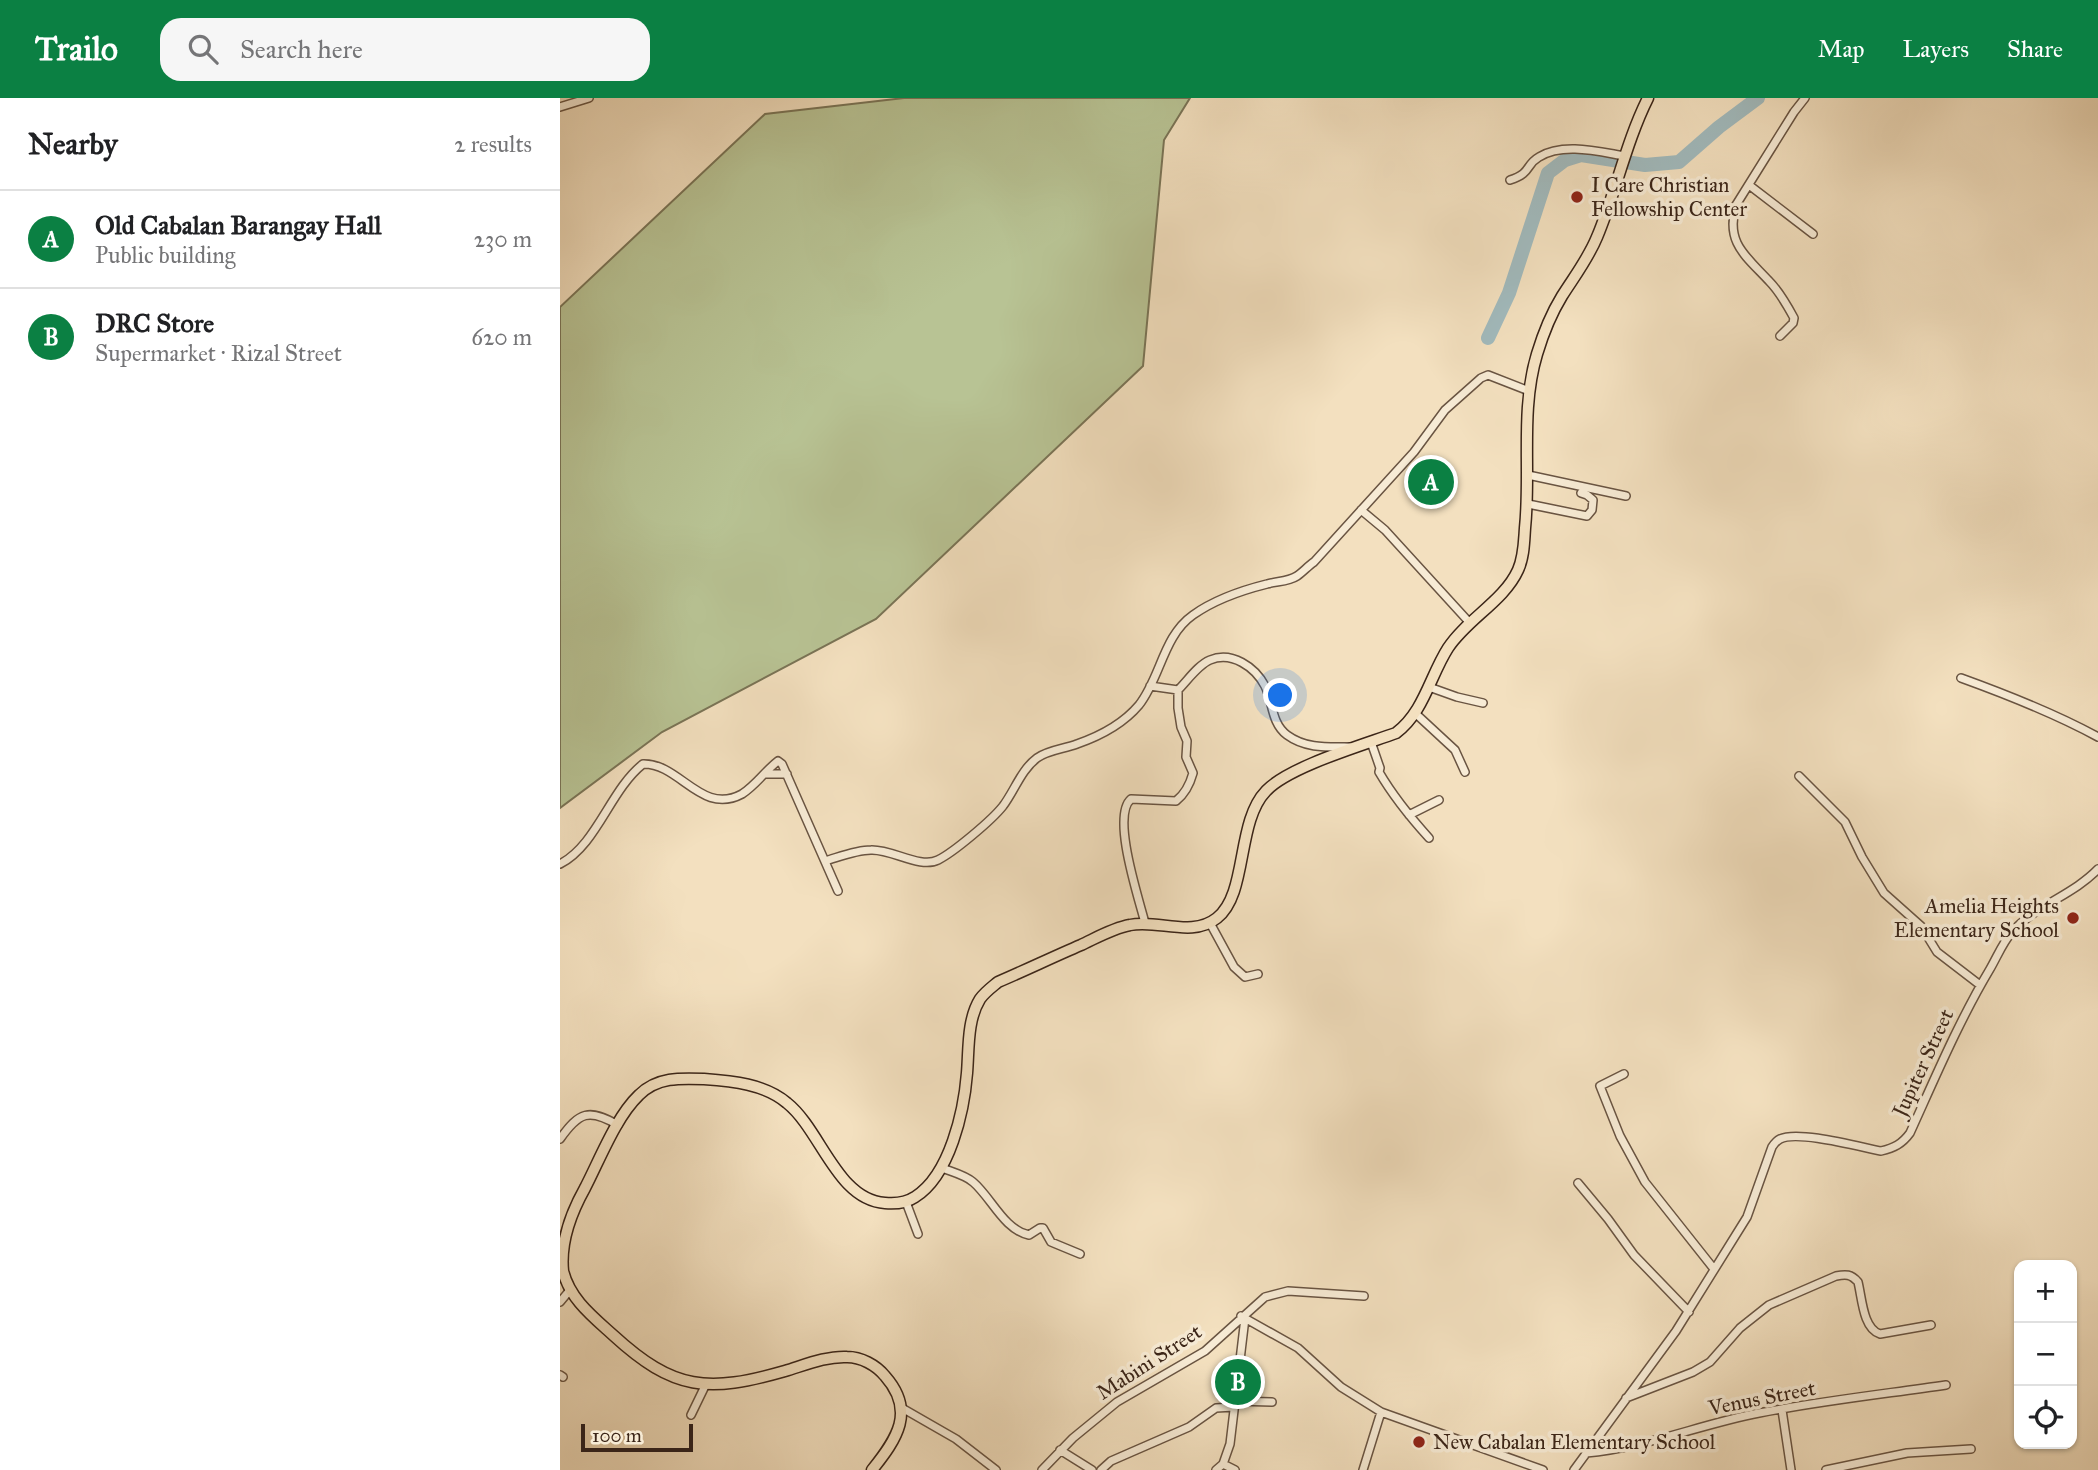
<!DOCTYPE html>
<meta charset="utf-8">
<style>
body{margin:0;font-family:"IM FELL Great Primer",serif;background:#f6f6f6;color:#202124}
.controls{position:absolute;right:21px;bottom:21px;display:grid;overflow:hidden;border-radius:14px;box-shadow:0 2px 5px #0004}
.controls button{width:63px;height:63px;display:grid;place-items:center;padding:0;border:0;border-bottom:2px solid #e0e0e0;background:#fff;color:#202124;font:35px sans-serif}
.scale{position:absolute;left:21px;bottom:18px;width:112px;box-sizing:border-box;padding-left:7px;border:4px solid #3b2518;border-top:0;font-size:19px;line-height:24px;white-space:nowrap;color:#3b2518;-webkit-text-stroke:5px #f7ebd5;paint-order:stroke}
.you{position:absolute;left:721px;top:598px;width:24px;height:24px;margin:-18px;border:5px solid #fff;border-radius:50%;background:#1a73e8;box-shadow:0 0 0 10px #1a73e833}
.badge{display:grid;place-items:center;width:46px;height:46px;border-radius:50%;background:#0b8043;color:#fff;font-size:23px;font-weight:700}
.pin{position:absolute;translate:-50% -50%;border:4px solid #fff;box-shadow:0 2px 7px #0006}
.list{margin:0;padding:0;list-style:none}
h2{display:flex;justify-content:space-between;align-items:center;height:91px;margin:0;padding:0 28px;font-size:30px}
h2 small{font-size:23px;font-weight:400;color:#757577}
.list li{display:grid;grid-template-columns:46px 1fr auto;gap:21px;align-items:center;box-sizing:border-box;height:98px;padding:0 28px;border-top:2px solid #e0e0e0}
.list b{display:block;font-size:26px;white-space:nowrap}
.list p{margin:0;font-size:23px;white-space:nowrap;color:#757577}
.list em{font-size:23px;font-style:normal;color:#757577}
.icon{flex:none;width:38px;height:38px;fill:none;stroke:currentColor;stroke-width:2;stroke-linecap:round;stroke-linejoin:round}
.map{position:relative;flex:none;width:1538px;height:1372px;overflow:hidden}
header{display:flex;align-items:center;gap:42px;box-sizing:border-box;height:98px;padding:0 35px;background:#0b8043;color:#fff}
header strong{font-size:33px}
nav{display:flex;gap:38px;margin-inline-start:auto;font-size:24px}
.search{width:490px;height:63px;background:#f6f6f6;display:flex;align-items:center;gap:18px;box-sizing:border-box;padding:0 24px;border-radius:21px;color:#757577;font-size:26px}
main{display:flex}
aside{flex:1;background:#fff}
.map>svg:first-child{display:block}
.green{fill:#b8c394;stroke:#7a7456;stroke-width:2}
.lines{fill:none;stroke-linecap:round;stroke-linejoin:round}
.river{stroke:#a1babd;stroke-width:14}
.minor-casing{stroke:#695442;stroke-width:10}
.trunk-casing{stroke:#3b2518;stroke-width:13}
.minor{stroke:#f7ebd5;stroke-width:7}
.trunk{stroke:#f3e0bf;stroke-width:10}
.poi-dot{fill:#8f2418;stroke:#f7ebd5;stroke-width:2.5}
.labels{text-anchor:middle;stroke-width:7;stroke-linejoin:round;paint-order:stroke}
.poi-label{font-size:21px;fill:#3b2518;stroke:#f7ebd5;text-anchor:start}
.street-label{font-size:21px;fill:#3b2518;stroke:#f7ebd5}
</style>
<header>
<strong>Trailo</strong>
<div class="search"><svg class="icon" aria-label="search" viewBox="0 0 24 24"><circle cx="10" cy="10" r="6"/><path d="M15 15l6 6"/></svg>Search here</div>
<nav><a>Map</a><a>Layers</a><a>Share</a></nav>
</header>
<main>
<aside>
<h2>Nearby<small>2 results</small></h2>
<ul class="list">
<li><span class="badge">A</span><div><b>Old Cabalan Barangay Hall</b><p>Public building</p></div><em>230 m</em></li>
<li><span class="badge">B</span><div><b>DRC Store</b><p>Supermarket · Rizal Street</p></div><em>620 m</em></li>
</ul>
</aside>
<div class="map">
<svg width="1538" height="1372" viewBox="0 0 1538 1372">
<rect width="100%" height="100%" fill="#f3e0bf"/>
<filter id="stains"><feTurbulence type="fractalNoise" baseFrequency=".00286" numOctaves="4"/><feColorMatrix values="0 0 0 0 .2 0 0 0 0 .09 0 0 0 0 .02 0 0 0 .5 -.17"/></filter>
<radialGradient id="worn" r=".72"><stop offset=".6" stop-color="#630" stop-opacity="0"/><stop offset="1" stop-color="#630" stop-opacity=".3"/></radialGradient>
<path class="green" d="M344 0H630L604 42 583 268 316 521 102 634 0 710V209L205 16Z"/>
<g class="lines">
<path class="river" d="M928 240 949 195 988 75 1005 62 1021 57 1085 67 1119 64 1159 29 1198 0"/>
<g class="minor-casing">
<path id="minor" d="M0 9 29 0
M950 82C972 75 965 67 979 59 1003 44 1040 54 1065 58
M1189 87 1253 136
M1220 238 1233 225 1234 220C1227 207 1219 193 1209 183 1186 158 1165 145 1176 107L1234 14 1245 0
M968 377 1066 398
M968 406 1027 418 1032 412 1033 402 1027 397 1021 395
M801 412 825 432 909 524
M1401 580C1448 597 1494 615 1538 639
M590 588 618 592
M869 589 897 599 923 605
M855 615 895 652 905 674
M811 644 820 670 819 674C833 698 850 719 869 740
M206 676H227
M1239 678 1285 724 1302 759 1324 795 1361 828 1377 854 1420 887
M849 717 879 702
M265 763C279 759 296 752 311 752 332 751 360 771 378 762 394 754 432 722 443 708 455 692 461 672 477 660 488 652 504 651 517 646 540 638 563 626 579 607 601 579 603 538 633 517 654 502 683 492 707 486 717 483 728 484 737 478 743 474 748 468 754 464L854 354 885 312 921 280 928 277 969 293
M0 766C37 747 50 692 83 666 120 665 141 718 182 696 196 687 205 673 218 663L222 666 278 793
M585 825C579 801 551 718 571 701L616 703C625 696 630 686 633 675L626 659 627 643 621 629 618 610V592C628 582 638 567 650 562 672 553 695 569 705 588 713 604 711 625 727 637 746 651 768 649 790 649
M650 825 674 869 685 879 698 876
M1064 976 1040 988 1060 1038 1085 1084 1154 1171
M0 1041C19 1014 29 1010 58 1027
M382 1070C392 1074 405 1077 413 1084 431 1099 444 1132 469 1137L480 1130H483L491 1144 520 1156
M1018 1085 1048 1121 1074 1157 1129 1214
M346 1104 358 1136
M0 1204 10 1192
M681 1218 738 1250 781 1289 821 1314 983 1372
M0 1277 3 1279
M1066 1300 1133 1274 1150 1264 1180 1230 1209 1207 1276 1178C1286 1176 1291 1176 1298 1184 1302 1200 1303 1231 1320 1236L1371 1227
M675 1303 712 1304
M342 1310 396 1341 436 1372
M1222 1312 1231 1372
M131 1317 146 1286
M500 1352 532 1372
M1026 1355C1085 1350 1141 1326 1199 1315 1261 1303 1324 1296 1386 1287
M663 1366 675 1372
M482 1372 513 1340 557 1304 645 1253 705 1199 728 1193 804 1198
M541 1372 551 1363 629 1329 656 1310 674 1309
M656 1372 663 1366 670 1346 685 1220
M803 1372 821 1314
M1014 1372 1116 1233 1187 1119 1212 1049C1214 1046 1216 1043 1220 1041 1238 1032 1300 1049 1321 1053 1334 1050 1342 1046 1350 1035 1375 980 1399 923 1430 871 1437 859 1443 844 1452 834 1476 807 1513 797 1538 771
M1266 1372 1347 1355 1411 1351"/>
</g>
<g class="trunk-casing">
<path id="trunk" d="M312 1372C337 1341 356 1313 325 1278 316 1267 301 1259 287 1259 266 1258 245 1267 225 1273 148 1295 114 1293 53 1237 32 1218 10 1201 3 1173 0 1143 11 1115 25 1090 40 1061 56 1019 79 997 97 979 120 980 144 981 172 983 205 986 227 1005 261 1032 277 1102 325 1105 336 1106 346 1105 355 1099 390 1077 404 1013 407 975 409 951 407 922 420 901 425 894 432 889 438 884 466 872 493 859 521 847 536 840 553 830 570 827 598 821 632 840 657 820 688 796 676 724 706 693 728 669 803 647 836 635 864 614 870 578 888 550 907 521 944 503 958 472 964 459 964 444 965 430 971 373 960 312 977 256 983 236 991 216 1002 198 1014 179 1028 161 1037 139 1056 94 1066 44 1088 0"/>
</g>
<use href="#minor" class="minor"/>
<use href="#trunk" class="trunk"/>
</g>
<g class="poi-dot">
<circle cx="1017" cy="99" r="7"/>
<circle cx="1513" cy="820" r="7"/>
<circle cx="859" cy="1344" r="7"/>
</g>
<g class="labels">
<g class="poi-label">
<text x="1031" y="94">I Care Christian<tspan x="1031" dy="24">Fellowship Center</tspan></text>
<text x="1499" y="815" text-anchor="end">Amelia Heights<tspan x="1499" dy="24">Elementary School</tspan></text>
<text x="873" y="1351">New Cabalan Elementary School</text>
</g>
<g class="street-label">
<text transform="translate(1363 965) rotate(-65)" y="7">Jupiter Street</text>
<text transform="translate(589 1264) rotate(-33)" y="7">Mabini Street</text>
<text transform="translate(1202 1300) rotate(-11)" y="7">Venus Street</text>
</g>
</g>
<rect width="100%" height="100%" filter="url(#stains)"/>
<rect width="100%" height="100%" fill="url(#worn)"/>
</svg>
<div class="controls">
<button>+</button>
<button>−</button>
<button><svg class="icon" aria-label="locate" viewBox="0 0 24 24"><circle cx="12" cy="12" r="6"/><path d="M12 2v4M12 18v4M2 12h4M18 12h4"/></svg></button>
</div>
<div class="scale">100 m</div>
<div class="you"></div>
<div class="pin badge" style="left:871px;top:384px">A</div>
<div class="pin badge" style="left:678px;top:1284px">B</div>
</div>
</main>
